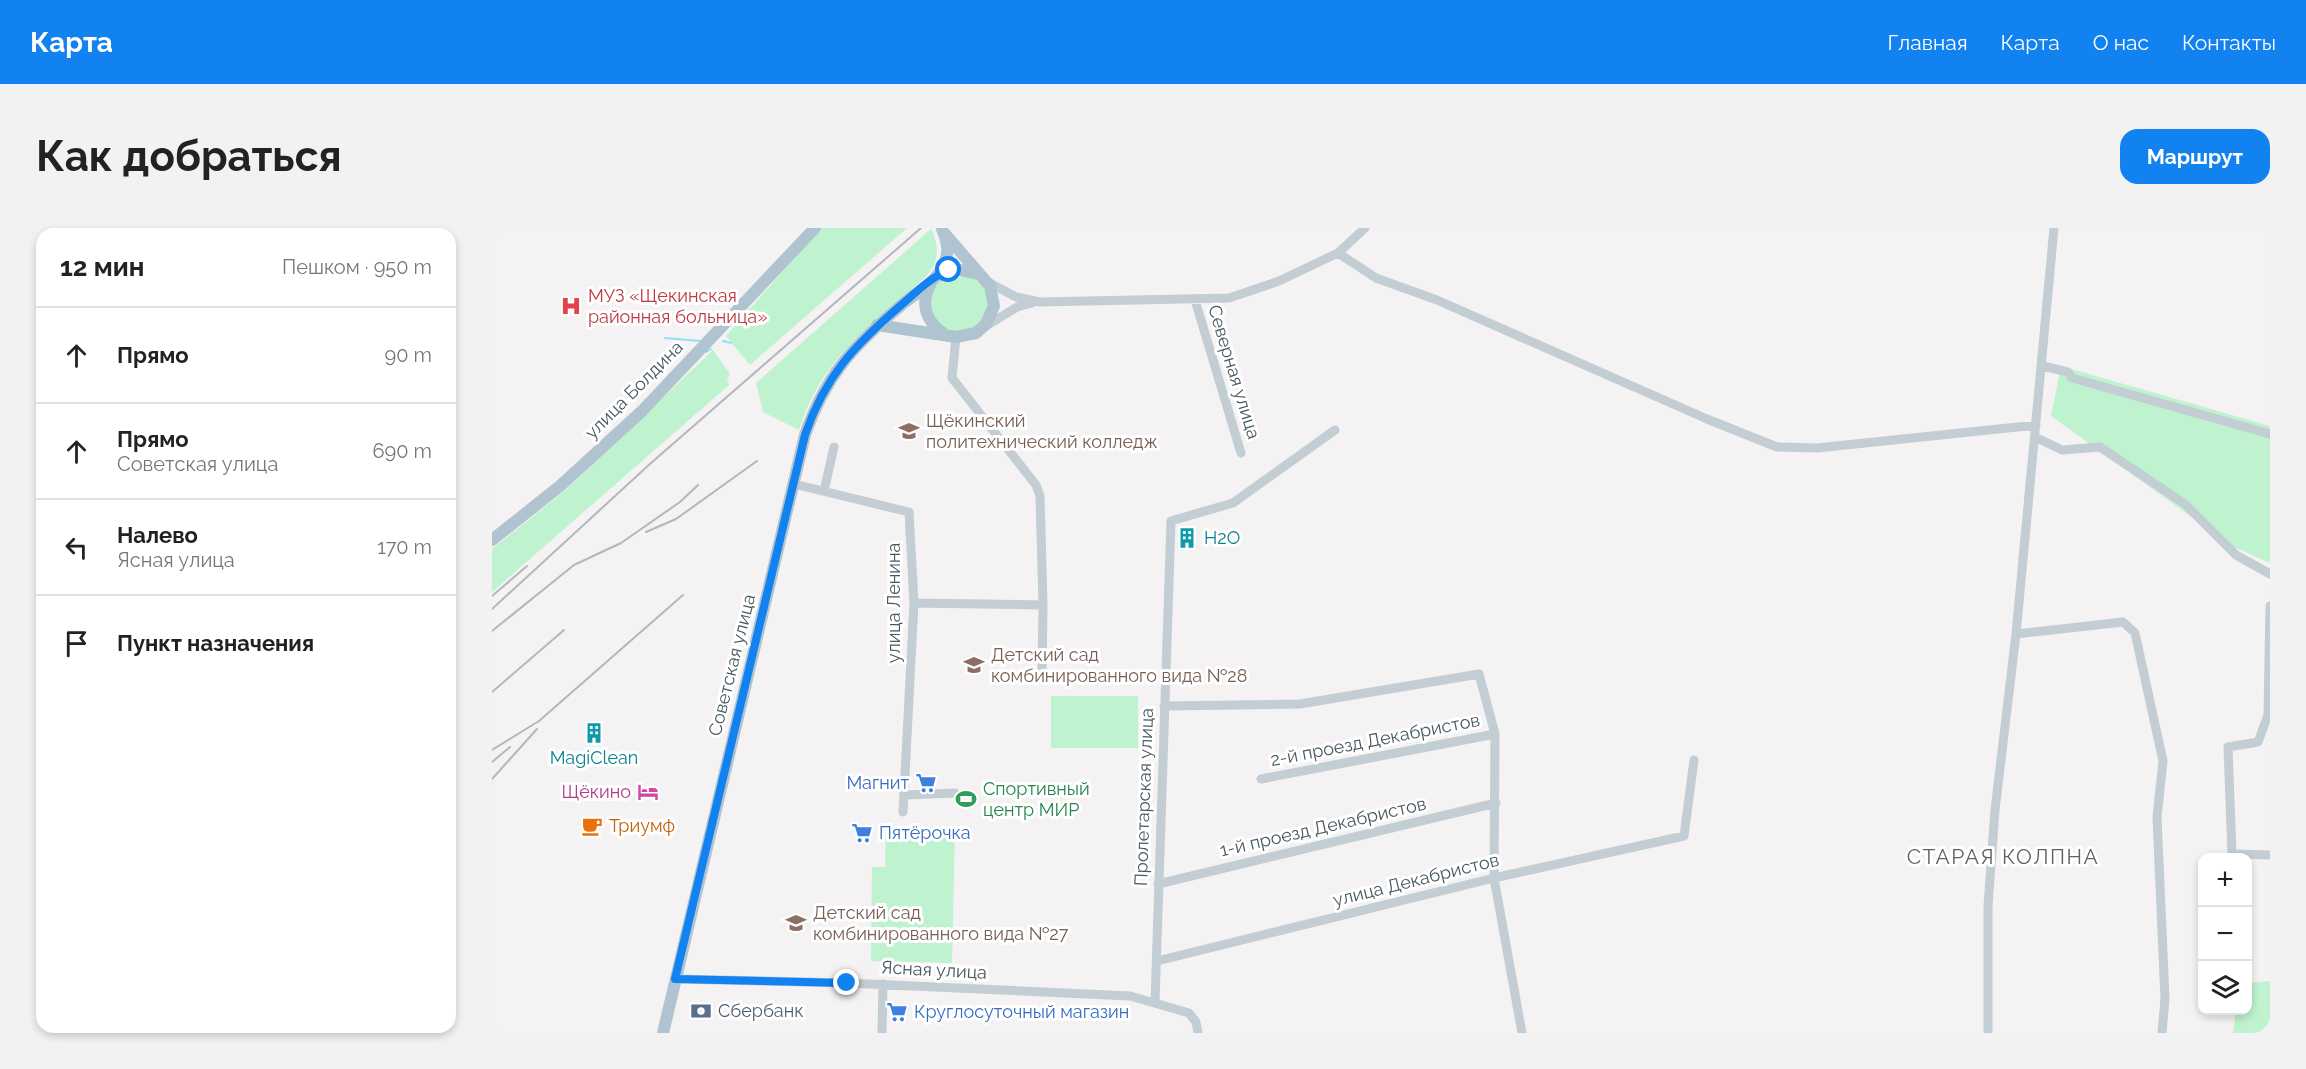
<!DOCTYPE html>
<html lang="ru">
<meta charset="utf-8">
<style>
body{margin:0;font-family:Raleway,sans-serif;background:#f2f2f2;color:#222}
.controls{position:absolute;right:18px;bottom:18px;display:grid;overflow:hidden;border-radius:12px;box-shadow:0 3px 9px #0003}
.controls button{width:54px;height:54px;display:grid;place-items:center;padding:0;border:0;border-bottom:2px solid #e0e0e0;background:#fff;color:#222;font:30px sans-serif}
.stop{position:absolute;width:18px;height:18px;margin:-14px;border:4px solid #1182ef;border-radius:50%;background:#fff}
.stop.end{background:#1182ef;border-color:#fff;box-shadow:0 2px 6px #0008}
.list{margin:0;padding:0;list-style:none}
h2{display:flex;justify-content:space-between;align-items:center;height:78px;margin:0;padding:0 24px;font-size:26px}
h2 small{font-size:20px;font-weight:400;color:#767676}
.list li{display:grid;grid-template-columns:39px 1fr auto;gap:18px;align-items:center;box-sizing:border-box;height:96px;padding:0 24px;border-top:2px solid #e0e0e0}
.list b{display:block;font-size:22px;white-space:nowrap}
.list p{margin:0;font-size:20px;white-space:nowrap;color:#767676}
.list em{font-size:20px;font-style:normal;color:#767676}
.icon{flex:none;width:33px;height:33px;fill:none;stroke:currentColor;stroke-width:2;stroke-linecap:round;stroke-linejoin:round}
.map{position:relative;flex:none;width:1778px;height:805px;overflow:hidden;border-radius:18px}
header{display:flex;align-items:center;gap:36px;box-sizing:border-box;height:84px;padding:0 30px;background:#1182ef;color:#fff}
header strong{font-size:28px}
nav{display:flex;gap:33px;margin-inline-start:auto;font-size:21px}
.intro{display:flex;align-items:center;justify-content:space-between;box-sizing:border-box;height:144px;padding:0 36px}
h1{margin:0;font-size:42px}
.button{padding:15px 27px;border-radius:18px;background:#1182ef;color:#fff;font-size:21px;font-weight:700}
main{display:flex;gap:36px;padding:0 36px}
aside{flex:1;background:#fff;border-radius:18px;box-shadow:0 3px 9px #0003}
.map>svg:first-child{display:block}
.green{fill:#bff2cf}
.lines{fill:none;stroke-linecap:round;stroke-linejoin:round}
.stream{stroke:#8be3f1;stroke-width:2}
.minor{stroke:#c2cdd4;stroke-width:9}
.major{stroke:#b0c3d1;stroke-width:12}
.rail{stroke:#b3b7bc;stroke-width:2}
.route{stroke:#1182ef;stroke-width:8}
.labels{text-anchor:middle;stroke-width:6;stroke-linejoin:round;paint-order:stroke}
.health-label{font-size:18px;fill:#be3a42;stroke:#fff;text-anchor:start}
.street-label{font-size:18px;fill:#485760;stroke:#fff}
.education-label{font-size:18px;fill:#785e54;stroke:#fff;text-anchor:start}
.culture-label{font-size:18px;fill:#0d838f;stroke:#fff;text-anchor:start}
.shop-label{font-size:18px;fill:#366cbe;stroke:#fff;text-anchor:start}
.leisure-label{font-size:18px;fill:#27864d;stroke:#fff;text-anchor:start}
.hotel-label{font-size:18px;fill:#b23c85;stroke:#fff;text-anchor:end}
.food-label{font-size:18px;fill:#c56008;stroke:#fff;text-anchor:start}
.service-label{font-size:18px;fill:#4e5e75;stroke:#fff;text-anchor:start}
.quarter-label{font-size:21px;letter-spacing:1.5px;fill:#5e6367;stroke:#fff}
</style>
<header>
<strong>Карта</strong>
<nav><a>Главная</a><a>Карта</a><a>О нас</a><a>Контакты</a></nav>
</header>
<div class="intro"><h1>Как добраться</h1><a class="button">Маршрут</a></div>
<main>
<aside>
<h2>12 мин<small>Пешком · 950 m</small></h2>
<ul class="list">
<li><svg class="icon" aria-label="ahead" viewBox="0 0 24 24"><path d="M12 20V5M6 11l6-6 6 6"/></svg><div><b>Прямо</b></div><em>90 m</em></li>
<li><svg class="icon" aria-label="ahead" viewBox="0 0 24 24"><path d="M12 20V5M6 11l6-6 6 6"/></svg><div><b>Прямо</b><p>Советская улица</p></div><em>690 m</em></li>
<li><svg class="icon" aria-label="left" viewBox="0 0 24 24"><path d="M17 20v-9H6M10 6l-5 5 5 5"/></svg><div><b>Налево</b><p>Ясная улица</p></div><em>170 m</em></li>
<li><svg class="icon" aria-label="arrive" viewBox="0 0 24 24"><path d="M6 21V4h12l-3 4 3 4H6"/></svg><div><b>Пункт назначения</b></div></li>
</ul>
</aside>
<div class="map">
<svg width="1778" height="805" viewBox="0 0 1778 805">
<rect width="100%" height="100%" fill="#f4f2f2"/>
<path class="green" d="M329 0H415L258 137 234 108Z
M439 1C445 12 447 25 442 37 436 50 411 68 399 78 357 115 324 147 307 202L271 184 264 155Z
M438 75a29 29 0 1 1 58 0a29 29 0 1 1-58 0Z
M221 122 238 146 235 152 237 157 0 364V321L75 261Z
M1569 138 1778 198V335L1740 318 1559 188Z
M559 468H646V520H559Z
M394 598 463 599 460 735 379 733 380 639H393Z
M1778 753V805H1741L1744 783 1756 782V755Z"/>
<g class="lines">
<path class="stream" d="M173 110 209 113
M231 113 239 115
M214 124 219 121"/>
<path class="minor" d="M846 25 873 0
M494 53 524 69 548 74 737 70 787 53 846 25 884 50 945 72 1215 191 1285 219 1325 220 1544 197
M703 72 749 225
M494 98 525 79 540 75
M1551 138 1576 144 1580 150 1778 206
M1543 209 1570 222 1608 219 1693 276 1744 327 1778 346
M302 256 417 284 422 375 411 584
M332 263 342 219
M422 375 551 377 548 268 544 257 460 150 464 109
M1778 378 1776 487 1766 514 1736 519 1740 626 1778 627
M1524 406 1631 394 1643 405 1671 533 1665 589 1673 771 1670 805
M550 443 551 377
M672 478 808 476 987 446 1003 506 1002 650 1030 805
M769 551 1003 506
M412 567 463 565
M666 656 1004 575
M665 733 1002 650 1192 608 1202 532
M183 751 355 755 638 768 697 785 704 794 706 805
M663 774 679 293 741 275 843 202
M390 805 391 756
M1496 805V678L1503 582 1524 406 1562 0"/>
<path class="major" d="M446 48 464 41 486 46
M439 55C428 74 433 93 451 105
M385 97 464 109 484 105 494 96 502 78 498 58 453 6
M0 312 68 258 150 183 323 0
M171 805 313 207C333 149 360 119 406 80 420 67 441 57 450 40 458 27 456 15 450 1"/>
<path class="rail" d="M154 304 184 291 265 233
M0 368 35 338
M0 381 159 235 429 0
M0 403 82 337 129 315 188 274 206 257
M0 464 72 402
M0 522 47 493 191 367
M0 534 18 519
M0 551 45 501"/>
</g>
<g class="lines">
<path class="route" d="M355 755 183 751 313 207C333 148 362 118 408 78 423 65 439 49 457 42"/>
</g>
<defs>
<g id="hospital-bare" transform="scale(1.62)"><path d="M-5-5h3v3.5h4V-5h3V5h-3V1.5h-4V5h-3Z" fill="#e0444e" stroke="#fff" stroke-width="2.5" paint-order="stroke"/></g>
<g id="university-bare" transform="scale(1.62)"><path d="M0-5L7-2L0 1L-7-2ZM-4 1L0 2.5L4 1V4Q0 6-4 4Z" fill="#8d6e63" stroke="#fff" stroke-width="2.5" paint-order="stroke"/></g>
<g id="building-bare" transform="scale(1.62)"><path d="M-4-6H4V6H1V3H-1V6H-4ZM-2.5-4.3h1.7v1.8h-1.7ZM.8-4.3h1.7v1.8H.8ZM-2.5-1h1.7V.8h-1.7ZM.8-1h1.7V.8H.8Z" fill="#0f9aa8" stroke="#fff" stroke-width="2.5" paint-order="stroke"/></g>
<g id="school-bare" transform="scale(1.62)"><path d="M0-5L7-2L0 1L-7-2ZM-4 1L0 2.5L4 1V4Q0 6-4 4Z" fill="#8d6e63" stroke="#fff" stroke-width="2.5" paint-order="stroke"/></g>
<g id="supermarket-bare" transform="scale(1.62)"><path d="M-6-5.5h2.5l.6 2H6L4.5 2H-2.5L-4.4-4H-6ZM-1.5 3.2a1.3 1.3 0 1 0 .1 0ZM3 3.2a1.3 1.3 0 1 0 .1 0Z" fill="#3f7fe0" stroke="#fff" stroke-width="2.5" paint-order="stroke"/></g>
<g id="hotel-bare" transform="scale(1.62)"><path d="M-6-4.5h1.5V1H6V5H4.5V3h-9V5H-6ZM-4 0a1.8 1.8 0 1 1 3.6 0ZM.5 0V-2.5h3Q6-2.5 6 0Z" fill="#d1479c" stroke="#fff" stroke-width="2.5" paint-order="stroke"/></g>
<g id="stadium-bare" transform="scale(1.62)"><path d="M0-5a6.5 5 0 1 0 0 10a6.5 5 0 1 0 0-10ZM-3.5-1.8h7v3.6h-7Z" fill="#2e9e5b" stroke="#fff" stroke-width="2.5" paint-order="stroke"/></g>
<g id="cafe-bare" transform="scale(1.62)"><path d="M-5.5-4.5H6V0H3Q3 3.5 0 3.5H-2.5Q-5.5 3.5-5.5 0ZM3-3.2v2h1.7v-2ZM-6 4.5H4V6H-6Z" fill="#e8710a" stroke="#fff" stroke-width="2.5" paint-order="stroke"/></g>
<g id="bank-bare" transform="scale(1.62)"><path d="M-6-4H6V4H-6ZM0-2.3a2.3 2.3 0 1 0 0 4.6a2.3 2.3 0 1 0 0-4.6Z" fill="#5c6f8a" stroke="#fff" stroke-width="2.5" paint-order="stroke"/></g>
</defs>
<g fill-rule="evenodd">
<use href="#hospital-bare" x="79" y="78"/>
<use href="#university-bare" x="417" y="203"/>
<use href="#building-bare" x="695" y="310"/>
<use href="#school-bare" x="482" y="437"/>
<use href="#building-bare" x="102" y="505"/>
<use href="#supermarket-bare" x="434" y="555"/>
<use href="#hotel-bare" x="156" y="564"/>
<use href="#stadium-bare" x="474" y="571"/>
<use href="#cafe-bare" x="100" y="598"/>
<use href="#supermarket-bare" x="370" y="605"/>
<use href="#school-bare" x="304" y="695"/>
<use href="#bank-bare" x="209" y="783"/>
<use href="#supermarket-bare" x="405" y="784"/>
</g>
<g class="labels">
<g class="health-label">
<text x="96" y="74">МУЗ «Щекинская<tspan x="96" dy="21">районная больница»</tspan></text>
</g>
<g class="street-label">
<text transform="translate(742 144) rotate(73)" y="6">Северная улица</text>
<text transform="translate(142 162) rotate(-45)" y="6">улица Болдина</text>
<text transform="translate(402 375) rotate(-90)" y="6">улица Ленина</text>
<text transform="translate(240 437) rotate(-76)" y="6">Советская улица</text>
<text transform="translate(883 512) rotate(-11)" y="6">2-й проезд Декабристов</text>
<text transform="translate(652 569) rotate(-88)" y="6">Пролетарская улица</text>
<text transform="translate(831 599) rotate(-13)" y="6">1-й проезд Декабристов</text>
<text transform="translate(924 652) rotate(-14)" y="6">улица Декабристов</text>
<text transform="translate(442 742) rotate(3)" y="6">Ясная улица</text>
</g>
<g class="education-label">
<text x="434" y="199">Щёкинский<tspan x="434" dy="21">политехнический колледж</tspan></text>
<text x="499" y="433">Детский сад<tspan x="499" dy="21">комбинированного вида №28</tspan></text>
<text x="321" y="691">Детский сад<tspan x="321" dy="21">комбинированного вида №27</tspan></text>
</g>
<g class="culture-label">
<text x="712" y="316">Н2О</text>
<text x="102" y="536" text-anchor="middle">MagiClean</text>
</g>
<g class="shop-label">
<text x="417" y="561" text-anchor="end">Магнит</text>
<text x="387" y="611">Пятёрочка</text>
<text x="422" y="790">Круглосуточный магазин</text>
</g>
<g class="leisure-label">
<text x="491" y="567">Спортивный<tspan x="491" dy="21">центр МИР</tspan></text>
</g>
<g class="hotel-label">
<text x="139" y="570">Щёкино</text>
</g>
<g class="food-label">
<text x="117" y="604">Триумф</text>
</g>
<g class="service-label">
<text x="226" y="789">Сбербанк</text>
</g>
<g class="quarter-label">
<text x="1511" y="636">СТАРАЯ КОЛПНА</text>
</g>
</g>
</svg>
<div class="controls">
<button>+</button>
<button>−</button>
<button><svg class="icon" aria-label="layers" viewBox="0 0 24 24"><path d="M12 4l9 5-9 5-9-5zM3 14l9 5 9-5"/></svg></button>
</div>
<div class="stop" style="left:457px;top:42px"></div>
<div class="stop end" style="left:355px;top:755px"></div>
</div>
</main>
